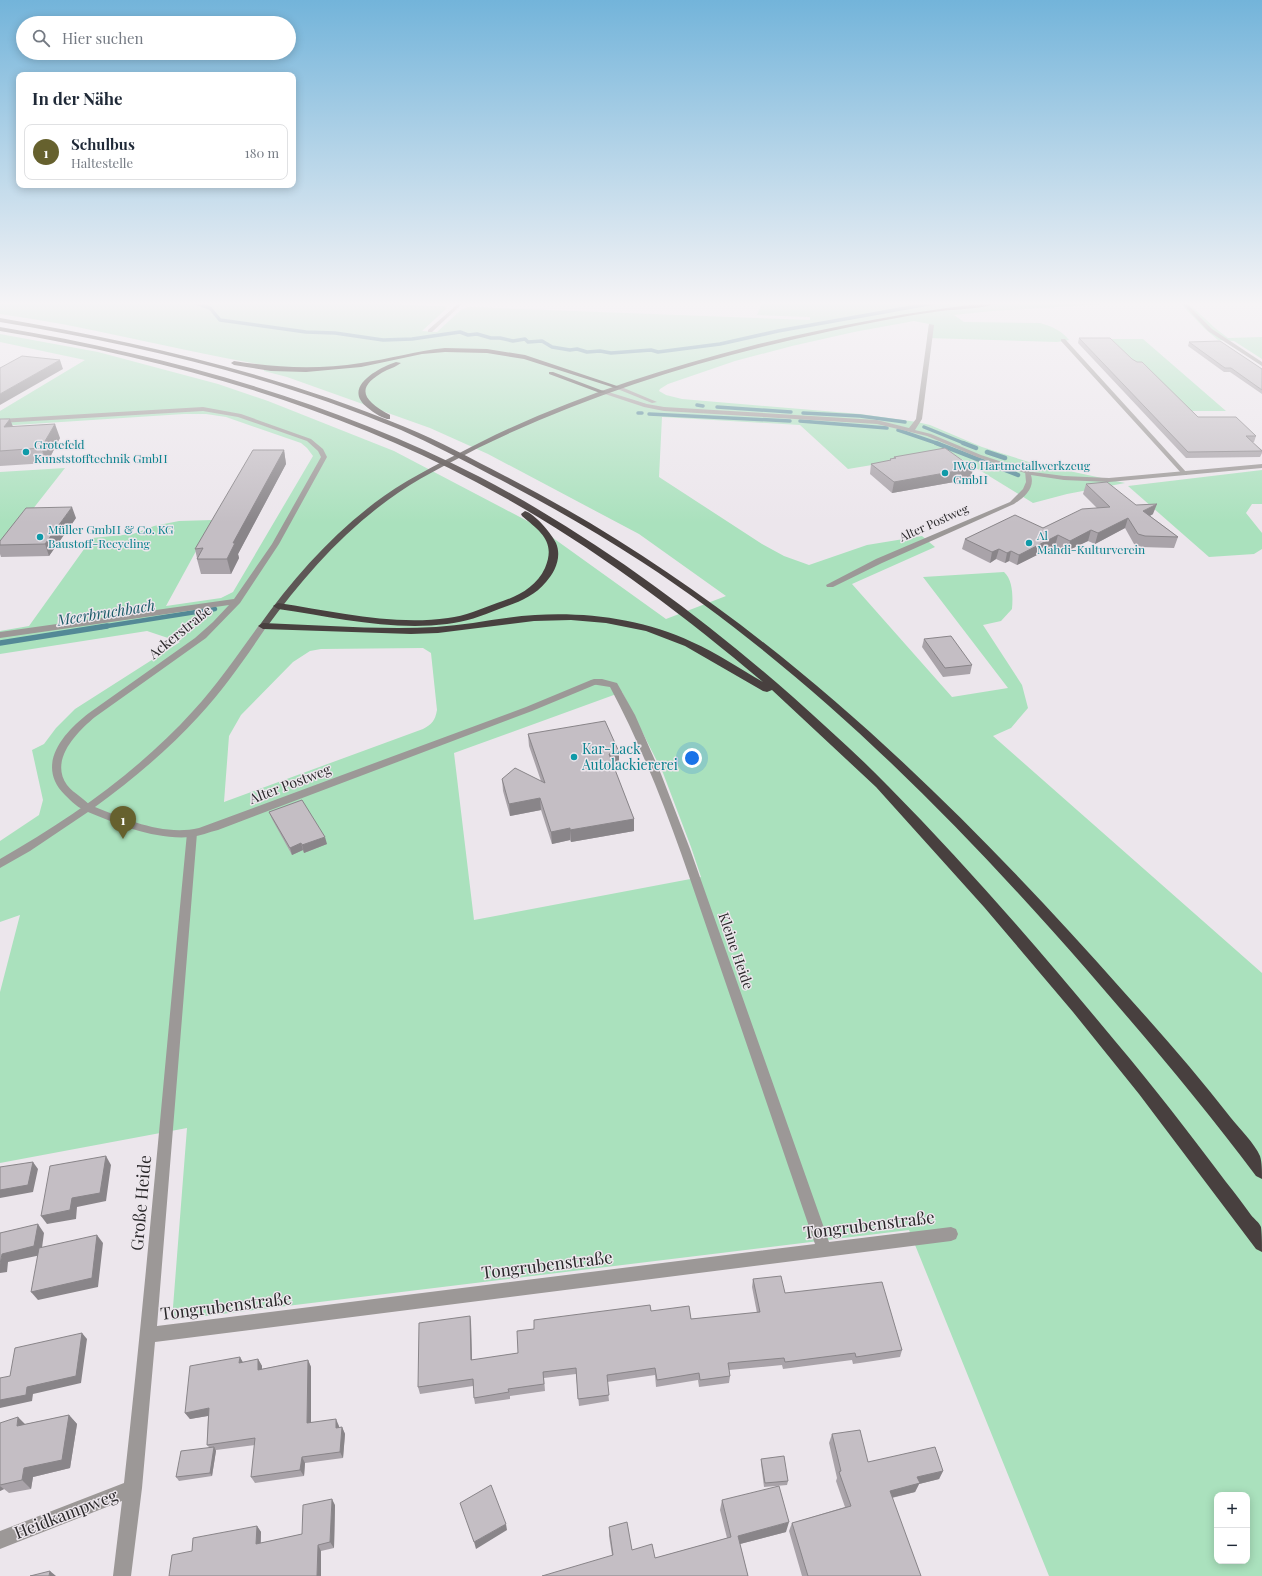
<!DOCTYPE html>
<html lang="de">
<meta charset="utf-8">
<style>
body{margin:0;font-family:"Playfair Display",serif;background:#f6f6f7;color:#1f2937}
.controls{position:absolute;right:12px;bottom:12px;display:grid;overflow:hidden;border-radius:8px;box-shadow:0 2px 10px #0003}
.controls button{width:36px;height:36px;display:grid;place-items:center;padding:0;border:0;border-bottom:1px solid #e0e1e3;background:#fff;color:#1f2937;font:20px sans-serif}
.you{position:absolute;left:692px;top:758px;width:14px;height:14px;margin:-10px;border:3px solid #fff;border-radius:50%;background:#1a73e8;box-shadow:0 0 0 6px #1a73e833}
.badge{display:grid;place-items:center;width:26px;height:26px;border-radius:50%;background:#66612e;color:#fff;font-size:13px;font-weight:700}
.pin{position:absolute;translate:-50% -33px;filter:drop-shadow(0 1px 2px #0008)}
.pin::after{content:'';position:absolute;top:21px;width:14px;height:12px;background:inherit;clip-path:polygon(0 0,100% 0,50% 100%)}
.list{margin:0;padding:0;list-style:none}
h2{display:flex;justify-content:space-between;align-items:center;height:52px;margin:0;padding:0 16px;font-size:17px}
h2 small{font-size:13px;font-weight:400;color:#747a83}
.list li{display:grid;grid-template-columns:26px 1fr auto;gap:12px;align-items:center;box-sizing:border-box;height:56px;margin:0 8px 8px;padding:0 8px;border:1px solid #e0e1e3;border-radius:8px}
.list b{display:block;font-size:15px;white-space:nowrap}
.list p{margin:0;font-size:13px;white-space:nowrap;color:#747a83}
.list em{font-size:13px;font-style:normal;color:#747a83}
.icon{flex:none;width:22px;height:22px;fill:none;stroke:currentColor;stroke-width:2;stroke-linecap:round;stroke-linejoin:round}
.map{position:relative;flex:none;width:1262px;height:1576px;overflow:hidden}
.search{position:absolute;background:#fff;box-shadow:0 2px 10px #0003;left:16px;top:16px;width:280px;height:44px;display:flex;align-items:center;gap:10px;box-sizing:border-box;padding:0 14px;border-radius:22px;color:#747a83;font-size:15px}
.panel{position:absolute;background:#fff;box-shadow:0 2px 10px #0003;left:16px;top:72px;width:280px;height:116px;border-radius:8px}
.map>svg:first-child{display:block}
.green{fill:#aae1bd;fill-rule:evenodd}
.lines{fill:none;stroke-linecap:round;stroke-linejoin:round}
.stream-far2{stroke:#538996;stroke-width:3.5}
.stream-far1{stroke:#538996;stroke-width:4.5}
.stream{stroke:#538996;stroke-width:5.5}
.minor{fill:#9c9897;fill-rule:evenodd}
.tertiary{fill:#9c9897;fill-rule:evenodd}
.primary{fill:#5e5756;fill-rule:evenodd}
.motorway{fill:#48403f;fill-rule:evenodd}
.wall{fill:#a9a3a9}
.shaded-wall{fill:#898589}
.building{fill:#c4bec4;stroke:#898589}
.culture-dot{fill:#0f9aa8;stroke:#ece6ec;stroke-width:1.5}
.labels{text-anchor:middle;stroke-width:3;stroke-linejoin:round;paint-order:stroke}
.far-culture-label{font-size:12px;fill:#0d838f;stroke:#ece6ec;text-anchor:start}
.far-street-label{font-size:12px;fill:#2a282a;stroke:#ece6ec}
.street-label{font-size:14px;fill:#2a282a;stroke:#ece6ec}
.culture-label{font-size:14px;fill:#0d838f;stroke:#ece6ec;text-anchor:start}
.water-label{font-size:15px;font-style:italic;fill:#1a5b68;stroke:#ece6ec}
.near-street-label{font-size:17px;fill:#2a282a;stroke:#ece6ec}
</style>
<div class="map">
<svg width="1262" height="1576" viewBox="0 0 1262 1576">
<rect width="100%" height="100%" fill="#ece6ec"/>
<path class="green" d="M0 303H343L443 306 447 308 422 331 437 332 462 309 470 307 810 320V317L757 315 762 303H1123L992 311 954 315 964 322 1040 323C1051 326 1061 330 1069 340L1057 342 927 338 929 324 914 321 854 332 792 346 735 361 668 384 660 389 659 391 666 395 682 399 860 414 917 422 930 425 982 447 1032 463 1125 483 1067 494 1033 503 950 452 848 469 800 425 662 417 659 477 762 544 784 556 809 565 867 545 922 536 935 547 852 584 952 697 1008 688 923 577 1004 572C1013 580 1013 597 1012 609L1001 621 983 625 1022 685 1028 708 1011 728 993 736 1262 973V1576H1049L909 1230 172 1320 187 1128 0 1163V992L20 915 0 922V841L39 815 43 800 32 750 44 744 56 728 75 709 180 642 147 631 0 654V631L29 626 92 538 133 534 154 526 179 521 213 520 166 606 221 598 233 592 313 456 307 448 301 443 226 417 206 414H184L0 426V411L85 360 0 342V334L98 352 218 384 268 401 394 451 535 525 666 619 726 596 639 534 488 454 430 428 287 377 264 371 263 365C175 350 89 326 0 314ZM423 648 431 653 437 710C435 721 432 724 423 729L224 802 229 736 241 715 293 662 310 651 321 649ZM622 692 663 773 691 847 701 877 474 920 454 753ZM1217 1495H1247V1561H1217Z
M1180 303H1188L1215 328 1228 338 1262 337V359L1234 341 1218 340 1204 328Z
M1108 339H1143L1226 411H1186Z
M65 468 0 551V472Z
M1262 470V504H1252L1246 513 1262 533V549L1254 554 1209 557 1128 486Z"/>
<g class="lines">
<path class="stream-far2" d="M196 303 210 308 220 320 306 332 335 333 383 340 412 339 460 332 468 335 477 334 491 338H500L513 341 525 339 528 342 542 341 552 347 570 350 577 349 587 352 600 351 611 353 651 350 658 352 720 344 778 331 934 303
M697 405 703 406
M717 407 791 412
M638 413H642
M803 413 860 416 905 422
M649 414 790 421
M800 421 887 428
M924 427 966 444
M898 430 939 444"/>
<path class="stream-far1" d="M936 443 1018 475
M963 443 976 448
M987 452 1005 458
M101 627 215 609"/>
<path class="stream" d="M0 643 107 626"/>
<path class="minor" d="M459 303H463L432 332H428V330Z
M1182 303H1186L1212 329 1262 362V366L1208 331Z
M929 324 934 325 922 419 915 430 931 434 981 455 1029 471V473H1025L977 457 927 436 877 424 664 411 644 407 599 392 602 390 647 404 664 407 877 420 909 428 916 419Z
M1061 339H1065L1187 473V475H1183L1061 341Z
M615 386H619L657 402 652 403 615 388Z
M203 407 241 414 311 439 323 449 327 457 279 544 240 603 206 638 95 717C77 732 49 760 67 785 74 794 86 799 92 808L87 811C79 809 71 801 65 795 35 765 63 733 89 713L195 638 213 622 229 605 0 638V632L234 599 272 544 321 457 318 451 307 441 238 417 203 411 0 423V419Z
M594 679H602L617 683 635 715 661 774 690 849 829 1242 951 1227 956 1229 958 1234 956 1239 951 1241 155 1342 142 1488 131 1576H113L122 1501 0 1549V1531L124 1483C148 1266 166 1050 187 833L188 830H196L197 833 157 1326 815 1244C781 1145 747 1045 713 946 683 858 654 769 610 687L591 684 590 682 591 680Z"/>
<path class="tertiary" d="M1262 464V468L1109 482 1064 480 1031 475C1035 488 1025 497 1014 504L882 563 833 587H827L826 585 876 559 1010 502 1023 489 1026 482 1025 471 1064 476 1109 478Z
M260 624H263L267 626C246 657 224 689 199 716 168 750 132 780 95 807 127 820 164 836 199 828L526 707 591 680H597L598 682 597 684 532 711 218 830C209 832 200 836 191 837 155 840 120 825 88 812L30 851 0 868V859C70 819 139 771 193 711 218 684 238 654 260 624Z"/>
<path class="primary" d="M986 303H997C985 309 956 309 941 311 904 316 867 323 831 331 709 357 590 393 478 448 448 464 416 479 388 500 340 535 301 580 266 628H263L259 626C294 577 335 531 384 496 414 475 448 459 481 442 567 399 658 370 751 346 829 327 907 312 986 303Z"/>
<path class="motorway" d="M0 318C138 342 275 373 405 427 440 441 472 459 505 476 751 602 941 786 1123 991 1160 1032 1197 1074 1231 1118 1239 1128 1255 1144 1260 1156 1262 1162 1262 1171 1262 1179L1256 1176C1203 1105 1145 1037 1087 970 956 820 809 671 642 562 594 531 544 502 493 476 463 460 432 444 401 430 273 376 137 345 0 322Z
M0 327C165 355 330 400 480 477 593 536 697 613 793 697 825 726 858 755 888 786 968 867 1043 954 1115 1041 1154 1087 1190 1134 1226 1182 1235 1193 1243 1204 1251 1215 1254 1219 1259 1222 1261 1227 1262 1234 1262 1245 1262 1252L1256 1249 1139 1094 1073 1012 984 907 876 787 772 690 767 692 763 691 685 646 646 631 606 623 571 620 534 621 438 633 411 634 263 629 258 626 263 623C320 625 379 630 436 627 469 625 502 617 535 615 588 612 643 619 692 642 717 653 740 669 763 682 674 607 579 536 476 482 329 404 163 358 0 331Z
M445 348 487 349 525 355 620 387 615 388 524 359 487 353 445 352 422 354 361 367 306 372 271 371 234 365 231 363 234 361C278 368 317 370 361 363 389 359 416 351 445 348Z
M396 362 401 363C397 366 392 368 387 370 354 387 362 400 390 415V419H387C380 417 373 412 368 408 341 388 378 368 396 362Z
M549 372H553L606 392 600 393 549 374Z
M525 511C535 514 552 534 556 543 562 557 555 572 546 582 534 597 516 603 499 609 482 616 465 622 447 624 391 631 333 617 278 609L273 606 278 603C333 611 392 626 448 618 465 616 481 609 497 603 516 597 536 588 545 568 556 542 541 532 522 516L521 514Z"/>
</g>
<path class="wall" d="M1079 338 1198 417 1256 436 1254 442H1252L1262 450V453L1260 457 1186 458 1078 343Z
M1189 342 1262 369V394L1230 372H1224L1188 346Z
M0 419H10L13 427 60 438 47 463 0 466Z
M284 450 286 464 238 554 239 558 231 574H201L197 559V558L195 549Z
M894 457 971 479 892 493 870 474 871 464 890 461V459H893Z
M1086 484 1136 505 1153 514 1150 516 1178 537 1174 548 1141 547 1134 544 1125 528 1095 544 1088 541 1067 551 1055 546 1017 565 1009 561 1005 563 996 559 990 563 962 549 965 539 1043 528 1097 508 1083 494Z
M76 518 49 556 1 557 0 554V541Z
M924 639 972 665 970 674 943 677 922 647Z
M528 734 619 752V764L613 765 634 819V831L571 842 570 840 552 844 541 810 510 816 503 791 502 779 541 781 529 746Z
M269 812 327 844 304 853 303 850 292 855 272 819Z
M753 1279 785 1293 902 1350 900 1357 853 1364 852 1360 783 1369 782 1365 729 1370 730 1376 729 1383 699 1387 698 1380 656 1387 655 1375 607 1382 609 1401 579 1406 576 1374 544 1378 545 1391 510 1396V1399L475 1404 474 1398 473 1386 420 1394 418 1387 470 1316 471 1323 472 1360 518 1353 534 1329 651 1311 691 1319 757 1313 752 1287Z
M258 1359 262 1366V1369L308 1360 311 1367V1422L339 1426V1428L342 1427 345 1434 343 1458 305 1463 304 1476 255 1483 251 1477 255 1445 216 1450 212 1476 179 1481 176 1477 210 1448 207 1445 208 1416 190 1419 185 1413 243 1362Z
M69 1415 77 1424 70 1468 33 1477 31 1489 9 1493 4 1489 0 1491V1423L26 1424Z
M832 1434 868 1462 943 1471 939 1479 919 1484 915 1492 892 1498 921 1576H802L789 1531 792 1523 845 1507 836 1481 837 1478 829 1443Z
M761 1459 788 1481 787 1485 764 1487 761 1463Z
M722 1500 786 1532 740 1544 748 1576 612 1555 609 1536V1527L632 1550 655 1558 727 1538 720 1510Z
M335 1505 334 1548 321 1551V1576H169L192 1551 257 1526 261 1532V1543L302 1534Z"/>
<path class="shaded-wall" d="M60 360 63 369 0 405V394Z
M10 419 15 433 4 427Z
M55 424 60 438 47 463 41 448Z
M284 450 286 464 238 554 239 558 231 574 227 559 233 543Z
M973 468 971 479 892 493 894 482Z
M1157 504 1153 514 1140 521 1143 511Z
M72 507 76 518 49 556 45 544Z
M1128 518 1125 528 1095 544 1098 533Z
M1091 530 1088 541 1067 551 1070 541Z
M1058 535 1055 546 1017 565 1019 555Z
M999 549 996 559 990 563 992 552Z
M1011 551 1009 561 1005 563 1007 553Z
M619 752V764L609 766V754Z
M540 798 541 810 510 816 509 804Z
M634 819V831L571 842 570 830Z
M570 828V840L552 844 551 832Z
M325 837 327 844 304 853 302 845Z
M301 843 303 850 292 855 290 848Z
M106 1156 111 1165 106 1201 77 1207 76 1219 47 1224 41 1216 72 1198Z
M33 1162 38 1169 33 1192 0 1198V1190Z
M38 1224 44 1233 41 1255 8 1262 7 1272 0 1273V1264L2 1254Z
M97 1235 103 1243 98 1287 38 1300 31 1292Z
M470 1316 471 1323 472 1367 471 1360Z
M82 1333 87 1339 81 1383 33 1394 32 1401 0 1408V1400L27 1387Z
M240 1357 244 1364 239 1363Z
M258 1359 262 1366V1377L258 1370Z
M308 1360 311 1367V1429L307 1423Z
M209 1408 213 1415 190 1419 185 1413Z
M69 1415 77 1424 70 1468 33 1477 31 1489 22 1480 24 1468Z
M18 1417 27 1426H17Z
M336 1419 339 1426V1435L336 1428Z
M342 1427 345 1434 343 1458 340 1452Z
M214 1447 216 1451 212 1476 210 1473Z
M302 1457 305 1463 304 1476 300 1470Z
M943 1471 939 1479 919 1484 915 1492 886 1499 890 1491 917 1477Z
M0 1486 4 1489 0 1491Z
M332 1499 335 1505 334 1548 330 1542Z
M789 1522 786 1532 736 1545 738 1536Z
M506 1524 507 1530 476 1549 474 1542Z
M257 1526 261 1532 260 1549 256 1544Z
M318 1545 321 1551V1576H317Z
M50 1571 56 1576H49Z"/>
<path class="building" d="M1079 338H1110L1132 359 1137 362H1142L1198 417H1236L1256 436H1246L1262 451 1188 452Z
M1220 341 1262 369V390L1231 368H1225L1189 342Z
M22 356 60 360 0 394V368Z
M0 419H10L4 427 55 424 41 448 0 451Z
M945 448 973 468 894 482 871 464 891 460 890 459 896 458 894 457Z
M253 450H284L233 543H235L227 559H197L203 548 195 549Z
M1107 482 1136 505 1157 504 1143 511 1178 537 1145 536 1138 534 1128 518 1098 533 1091 530 1070 541 1058 535 1019 555 1011 551 1007 553 999 549 992 552 965 539 1015 515 1043 528 1082 509 1110 507 1086 484Z
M72 507 45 544 0 545V541L26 508Z
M951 636 972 665 945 668 924 639Z
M605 721 619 752 609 754 634 819 570 830V828L551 832 540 798 509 804 502 779 515 768 545 783 528 734Z
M302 800 325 837 302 845 301 843 290 848 269 812Z
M106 1156 100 1193 72 1198 70 1210 41 1216 50 1166Z
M33 1162 28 1185 0 1190V1167Z
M38 1224 34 1246 2 1254 0 1264V1233Z
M97 1235 92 1278 31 1292 39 1248Z
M781 1276 785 1293 882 1282 902 1350 856 1357 855 1353 785 1362 784 1358 728 1363 730 1376 700 1380 699 1373 657 1380 655 1368 607 1375 609 1395 578 1399 576 1368 543 1372 544 1384 508 1389 509 1392 474 1398 473 1379 418 1387 419 1323 470 1316 471 1360 518 1353 517 1331 534 1329V1320L650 1305 651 1311 689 1306 691 1319 760 1312 753 1279Z
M82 1333 76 1376 27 1387 26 1395 0 1400V1378L10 1376 15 1348Z
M240 1357 239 1363 258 1359V1370L308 1360 307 1423 336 1419V1428L342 1427 340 1452 302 1457 300 1470 251 1477 255 1438 207 1445 209 1408 185 1413 190 1366Z
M69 1415 62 1460 24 1468 22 1480 0 1485V1423L18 1417 17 1426Z
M860 1430 868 1462 935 1447 943 1471 917 1477 920 1483 890 1491 921 1576H808L792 1523 851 1506 839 1472 841 1471 832 1434Z
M214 1447 210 1473 176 1477 181 1451Z
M784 1456 788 1481 765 1483 761 1459Z
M491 1485 506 1524 474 1542 460 1503Z
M779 1486 789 1522 738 1536 748 1576H542L613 1555 609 1527 627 1522 632 1550 652 1544 655 1558 731 1537 722 1500Z
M332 1499 330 1542 318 1545 317 1576H169L172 1555 192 1551 193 1538 257 1526 256 1544 302 1534 303 1505Z
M50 1571 49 1576H30Z"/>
<linearGradient id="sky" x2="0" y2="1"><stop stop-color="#73b4da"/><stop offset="0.58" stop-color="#f6f4f6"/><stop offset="1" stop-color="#f6f4f6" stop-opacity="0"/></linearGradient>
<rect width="1262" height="523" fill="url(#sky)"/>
<g class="culture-dot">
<circle cx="26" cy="452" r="4"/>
<circle cx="945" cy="473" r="4"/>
<circle cx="40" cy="537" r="4"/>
<circle cx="1029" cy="543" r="4"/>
<circle cx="574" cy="757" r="4"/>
</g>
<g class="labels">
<g class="far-culture-label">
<text x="34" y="449">Grotefeld<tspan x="34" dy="14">Kunststofftechnik GmbH</tspan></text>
<text x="953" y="470">IWO Hartmetallwerkzeug<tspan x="953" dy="14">GmbH</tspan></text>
<text x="48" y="534">Müller GmbH &amp; Co. KG<tspan x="48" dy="14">Baustoff-Recycling</tspan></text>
<text x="1037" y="540">Al<tspan x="1037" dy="14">Mahdi-Kulturverein</tspan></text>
</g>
<g class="far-street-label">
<text transform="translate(934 523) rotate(-24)" y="4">Alter Postweg</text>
</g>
<g class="street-label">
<text transform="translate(180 632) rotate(-39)" y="5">Ackerstraße</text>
<text transform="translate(290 784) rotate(-21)" y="5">Alter Postweg</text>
<text transform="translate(736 951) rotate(71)" y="5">Kleine Heide</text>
</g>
<g class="culture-label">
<text x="582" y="754">Kar-Lack<tspan x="582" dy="16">Autolackiererei</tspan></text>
</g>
<g class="water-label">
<text transform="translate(106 613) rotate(-9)" y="5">Meerbruchbach</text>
</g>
<g class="near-street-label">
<text transform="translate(141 1203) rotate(-85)" y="6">Große Heide</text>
<text transform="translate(869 1225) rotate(-7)" y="6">Tongrubenstraße</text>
<text transform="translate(547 1265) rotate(-7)" y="6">Tongrubenstraße</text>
<text transform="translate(226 1306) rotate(-7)" y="6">Tongrubenstraße</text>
<text transform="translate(66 1514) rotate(-21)" y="6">Heidkampweg</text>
</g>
</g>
</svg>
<div class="controls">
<button>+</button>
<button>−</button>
</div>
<div class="you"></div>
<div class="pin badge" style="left:123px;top:839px">1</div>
<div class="search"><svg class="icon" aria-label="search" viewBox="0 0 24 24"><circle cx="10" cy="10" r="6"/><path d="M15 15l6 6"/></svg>Hier suchen</div>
<section class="panel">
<h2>In der Nähe<small></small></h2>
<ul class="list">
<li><span class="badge">1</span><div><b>Schulbus</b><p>Haltestelle</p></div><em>180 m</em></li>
</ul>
</section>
</div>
